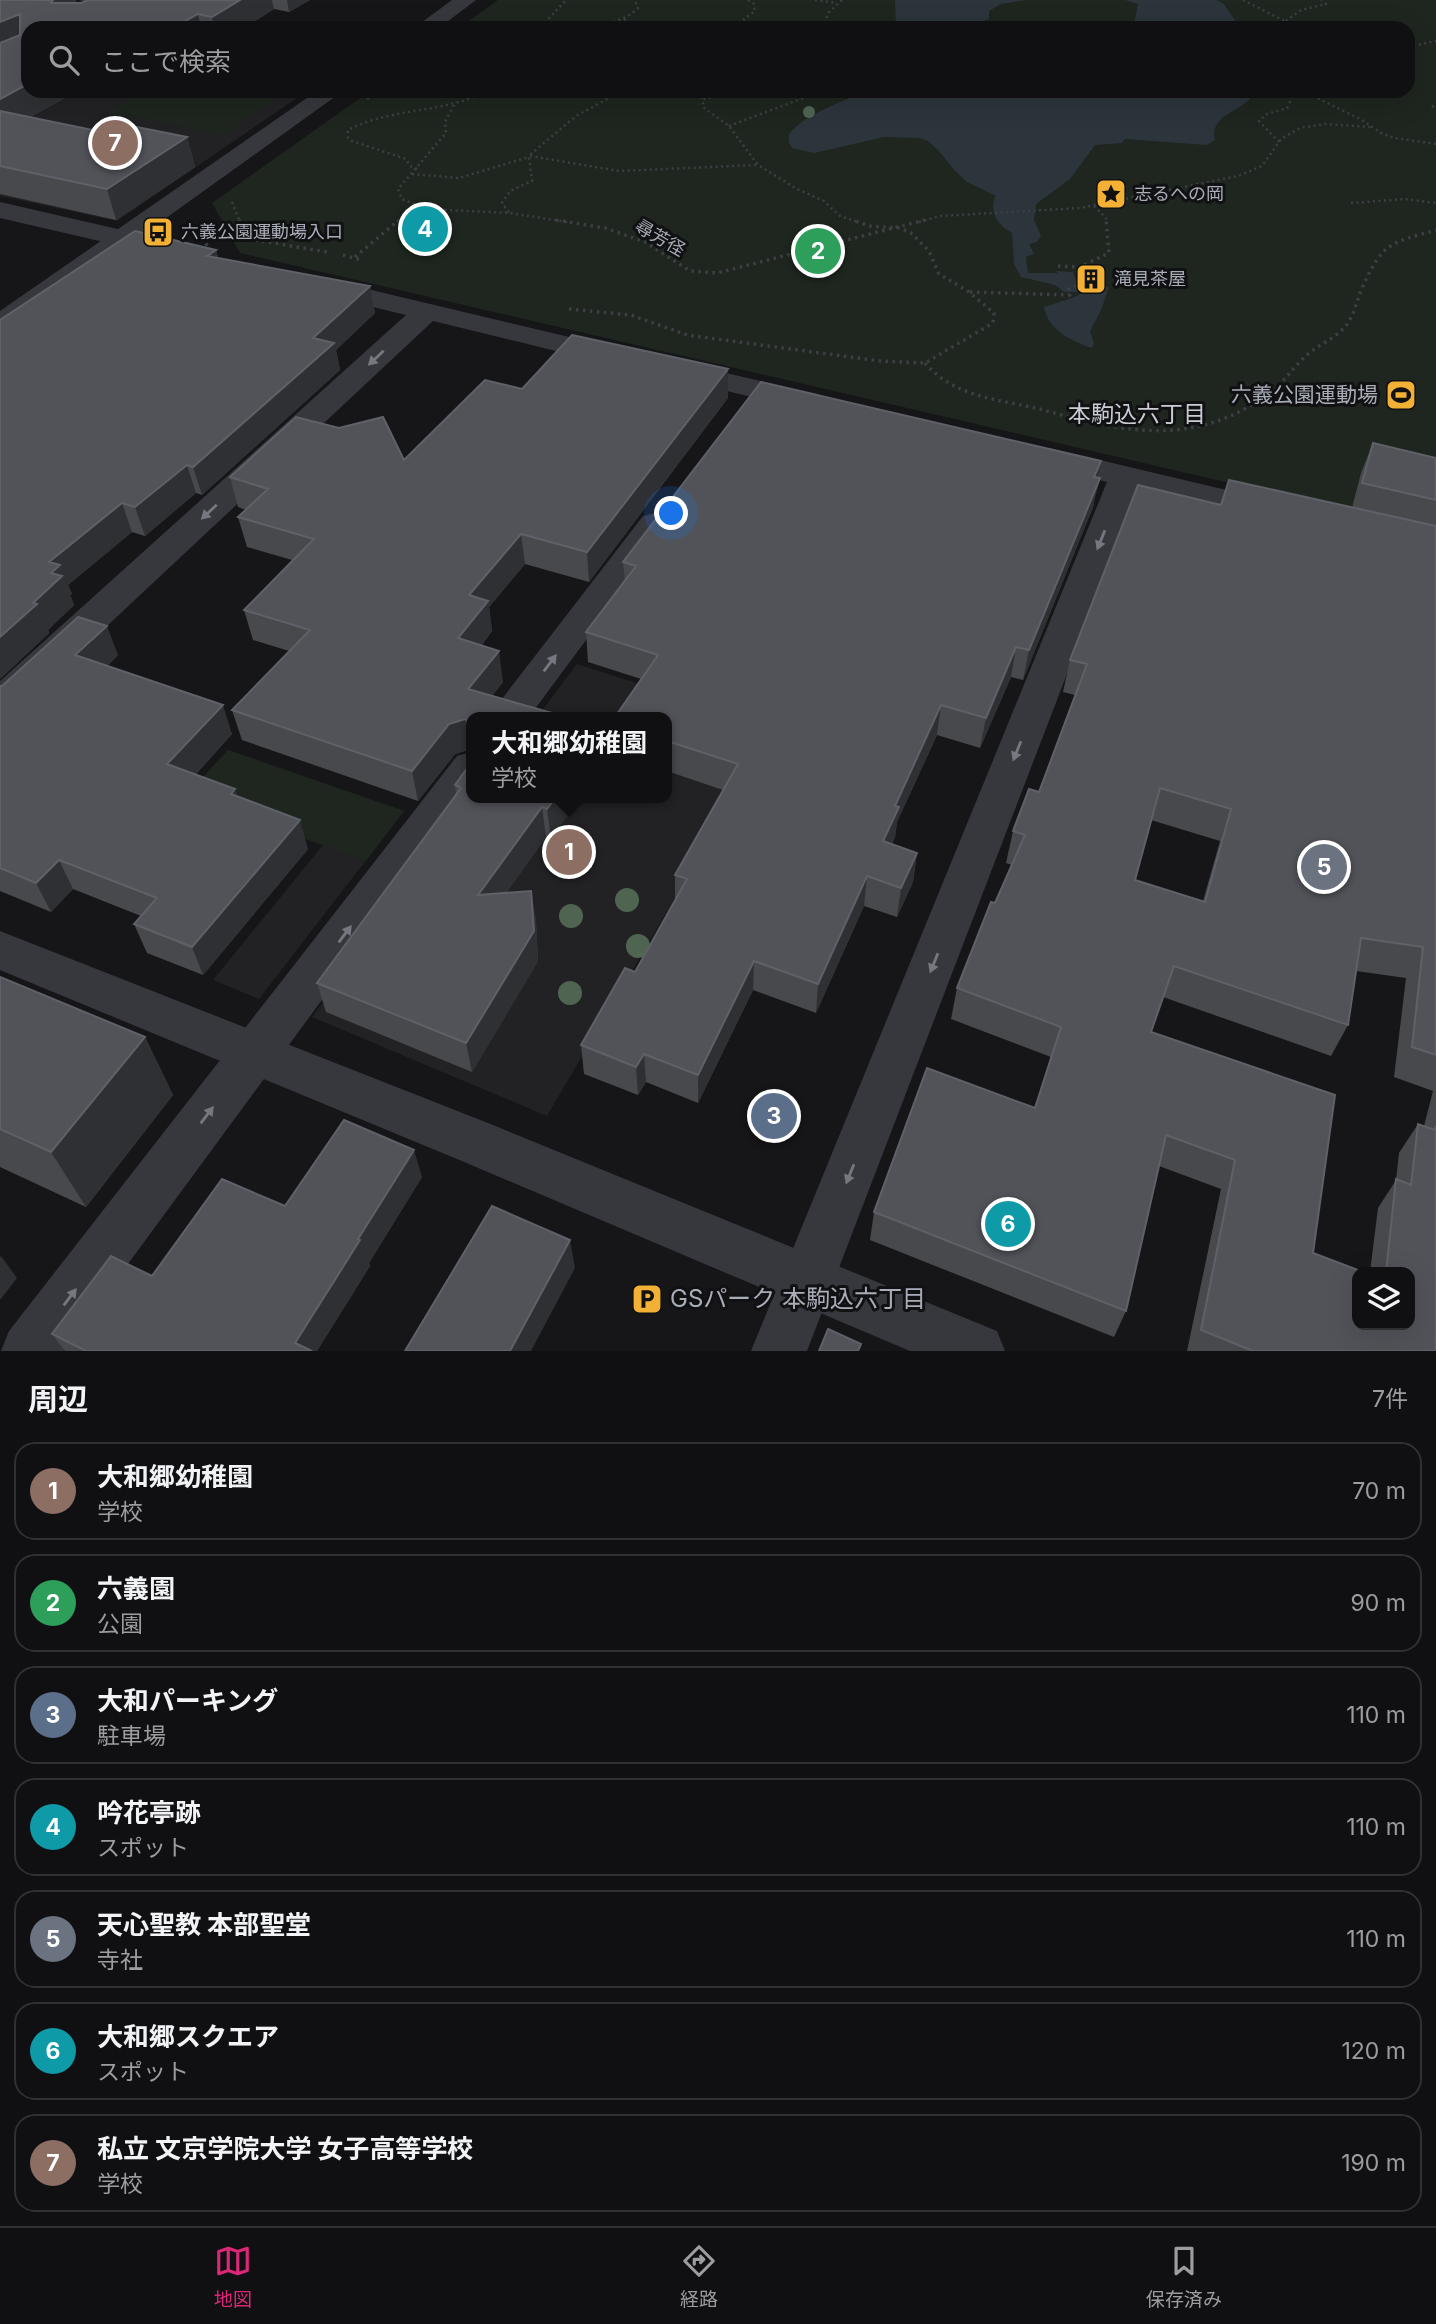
<!DOCTYPE html>
<html lang="ja">
<meta charset="utf-8">
<style>
body{margin:0;font-family:Inter,"Noto Sans JP",sans-serif;background:#1e1e20;color:#f1f3f6}
.controls{position:absolute;right:21px;bottom:21px;display:grid;overflow:hidden;border-radius:14px;box-shadow:0 7px 28px #0002}
.controls button{width:63px;height:63px;display:grid;place-items:center;padding:0;border:0;border-bottom:2px solid #303032;background:#101012;color:#f1f3f6;font:35px sans-serif}
.you{position:absolute;left:672px;top:514px;width:24px;height:24px;margin:-18px;border:5px solid #fff;border-radius:50%;background:#1a73e8;box-shadow:0 0 0 10px #1a73e833}
.badge{display:grid;place-items:center;width:46px;height:46px;border-radius:50%;background:#db2777;color:#fff;font-size:23px;font-weight:700}
.pin{position:absolute;translate:-50% -50%;border:4px solid #fff;box-shadow:0 2px 7px #0006}
.popup{position:absolute;left:466px;top:712px;width:206px;height:91px;box-sizing:border-box;display:grid;place-content:center;border-radius:14px;background:#101012;filter:drop-shadow(0 2px 5px #0005);font-size:23px;white-space:nowrap;color:#9c9d9f}
.popup b{font-size:26px;color:#f1f3f6}
.popup::after{content:'';position:absolute;left:50%;top:100%;margin-left:-14px;border:14px solid transparent;border-top-color:#101012}
.list{margin:0;padding:0;list-style:none}
h2{display:flex;justify-content:space-between;align-items:center;height:91px;margin:0;padding:0 28px;font-size:30px}
h2 small{font-size:23px;font-weight:400;color:#9c9d9f}
.list li{display:grid;grid-template-columns:46px 1fr auto;gap:21px;align-items:center;box-sizing:border-box;height:98px;margin:0 14px 14px;padding:0 14px;border:2px solid #303032;border-radius:21px}
.list b{display:block;font-size:26px;white-space:nowrap}
.list p{margin:0;font-size:23px;white-space:nowrap;color:#9c9d9f}
.list em{font-size:23px;font-style:normal;color:#9c9d9f}
.icon{flex:none;width:38px;height:38px;fill:none;stroke:currentColor;stroke-width:2;stroke-linecap:round;stroke-linejoin:round}
.map{position:relative;flex:none;width:1436px;height:1351px;overflow:hidden}
.search{position:absolute;background:#101012;box-shadow:0 7px 28px #0002;left:21px;right:21px;top:21px;height:77px;display:flex;align-items:center;gap:18px;box-sizing:border-box;padding:0 24px;border-radius:21px;color:#9c9d9f;font-size:26px}
.sheet{height:875px;background:#101012}
nav{display:flex;justify-content:space-around;align-items:center;box-sizing:border-box;height:98px;border-top:2px solid #303032;background:#101012;font-size:19px;color:#9c9d9f}
nav a{display:grid;justify-items:center;gap:4px}
nav .on{color:#db2777}
.map>svg:first-child{display:block}
.built{fill:#222225}
.green{fill:#1e261f}
.water{fill:#2c353c}
.lines{fill:none;stroke-linecap:round;stroke-linejoin:round}
.path-far1{stroke:#3d3f44;stroke-width:2.5;stroke-dasharray:2 3.5;stroke-linecap:butt}
.path{stroke:#3d3f44;stroke-width:3.5;stroke-dasharray:2.5 4.5;stroke-linecap:butt}
.minor{fill:#37383d;fill-rule:evenodd}
.tertiary{fill:#37383d;fill-rule:evenodd}
.tree{fill:#506452}
.wall{fill:#47494d;fill-rule:evenodd}
.shaded-wall{fill:#2f3033}
.building{fill:#525359;stroke:#5f6168;stroke-width:2;fill-rule:evenodd}
.oneway{fill:#757881}
.labels{text-anchor:middle;stroke-width:6;stroke-linejoin:round;paint-order:stroke}
.far-poi-label{font-size:18px;fill:#a8adb8;stroke:#111113;text-anchor:start}
.far-street-label{font-size:18px;fill:#a8adb8;stroke:#111113}
.poi-label{font-size:21px;fill:#a8adb8;stroke:#111113;text-anchor:end}
.neighbourhood-label{font-size:23px;fill:#c9ccd4;stroke:#111113}
.near-poi-label{font-size:24px;fill:#a8adb8;stroke:#111113;text-anchor:start}
</style>
<div class="map">
<svg width="1436" height="1351" viewBox="0 0 1436 1351">
<rect width="100%" height="100%" fill="#161618"/>
<path class="built" d="M0 75 28 91H307L117 221 0 196Z
M813 662 547 1116 312 1017 476 798H667V717H537L577 664 649 687Z
M228 750 404 811 259 999 213 980 323 845 186 795Z"/>
<path class="green" d="M498 0H1436V531L240 253 212 203 370 91H1408V28H459Z
M142 91H289L223 135 107 112Z
M228 750 404 811 366 861 186 795Z"/>
<path class="water" d="M895 0H1026L1001 4 989 11V19L977 23 975 28H896Z
M1125 0H1217L1224 4 1240 28H1125L1134 24 1138 4Z
M865 91H1243L1250 99C1237 112 1209 117 1215 140L1207 145 1125 139 1122 143 1095 145 1070 179 1036 204 1034 220 1041 236 1037 242 1029 244 1034 254 1026 257 1028 273H1058L1055 271 1073 272 1079 288 1109 287 1101 310 1090 331 1094 343 1092 348C1071 341 1048 330 1044 307L1075 297 1083 292H1064L1055 285 1021 277 1014 264 1012 233C998 226 988 210 996 196L967 182 955 171 939 151 928 141 920 138 884 137 814 153 792 148 789 142V134C808 112 839 104 865 91Z"/>
<g class="lines">
<path class="path-far1" d="M748 0 754 4 755 11 744 19V23L750 28
M815 0 837 3
M1243 0 1298 28
M624 19 634 28
M1286 21 1301 10 1326 4 1321 0
M542 26C573 26 615 31 638 8L635 1
M541 27 566 0
M822 28 829 12 842 0
M1408 47 1436 41
M691 91 703 99
M743 91 703 99V107L729 126 758 165 797 189 824 201 840 216 858 222
M1303 91 1362 120 1381 133 1394 138 1436 144
M367 99 377 91
M454 105 445 122 446 133 398 189 402 199 426 209 510 213 567 222
M1432 107 1436 104
M729 126 822 91
M1279 142 1259 121 1267 114 1287 108 1295 91
M530 156 619 171 757 165
M417 169 410 166 406 159 352 141 348 138V130C392 107 443 114 487 91
M412 174 459 178 529 157
M232 202 240 222
M1351 203 1405 199 1436 203
M1094 206 1106 218V222
M509 212 502 203 510 191 532 181 529 157 531 154 576 116 622 91
M397 222 416 206
M919 222 940 216 1080 208 1238 176 1262 166 1281 139 1300 128 1325 124 1372 127"/>
<path class="path" d="M239 220 245 236 255 240 327 252
M556 220 605 228 645 242 690 271 717 273 925 220
M196 225 210 251
M343 255 361 260
M355 257 399 220
M1058 266 1078 267
M1078 273 1076 269 1109 253 1106 220
M970 292 1070 295 1069 289 1080 285
M569 309 631 315 687 335 880 361 925 363 993 323 994 313 969 292 939 274 929 251 911 233 899 228 869 226 853 220
M925 363C958 401 1006 399 1051 412 1129 434 1199 446 1269 393 1284 383 1293 367 1307 355 1320 343 1338 338 1348 323 1355 312 1357 300 1362 288 1383 242 1390 243 1436 230"/>
<path class="minor" d="M0 202 170 241 174 247 170 253 160 255 0 218Z
M321 278 624 350 628 356 624 362 613 365 433 321 14 713 0 717V681L406 315 311 292 307 286 311 280Z
M678 362 818 394 823 401 818 408 807 410 667 377 663 371 667 365Z
M1049 448 1286 504 1291 511 1286 518 1274 521 1138 489 807 1351H751L1107 482 1037 465 1033 458 1037 451Z
M655 513 667 516 672 524 529 717H488L643 516Z
M471 752V797L64 1351H1L9 1331 457 756Z"/>
<path class="tertiary" d="M452 0H476L439 28H414Z
M317 91H343L10 330 0 333V311Z
M0 931 493 1125 997 1331 1005 1351H910L457 1159 0 970Z"/>
</g>
<g class="tree">
<circle cx="809" cy="112" r="6"/>
<circle cx="627" cy="900" r="12"/>
<circle cx="571" cy="916" r="12"/>
<circle cx="638" cy="946" r="12"/>
<circle cx="570" cy="993" r="12"/>
</g>
<path class="wall" d="M0 0 81 3 86 1 78 0H310L289 12 274 9 244 28H28V91H78L30 117 107 133 187 137 195 167 116 220 0 194Z
M216 250 218 258 370 286 375 313 336 350 340 370 202 495 196 493 145 536 132 532 68 585 72 594 70 595 74 605 48 630 49 633 0 679Z
M728 369V398L589 582 525 564 489 607 492 631 481 646 503 682 492 696 579 798 551 839 546 837 506 893 531 891 536 921 538 961 472 1072 326 1012 317 983 456 794 455 785 468 767V750L455 754 418 801 242 740 232 710 289 651 253 640 244 610 292 560 247 547 238 517 246 510 238 507 230 477 404 460 522 389Z
M1373 443 1436 458V1351H1187L1221 1189 1159 1166 1126 1311 1114 1337 870 1240 874 1212 1035 1108 1051 1057 951 1019 957 988 1012 865 1006 863 1013 831 1039 792 1075 695 1063 692 1070 660 1221 505 1352 508 1361 473ZM1151 820 1220 841 1203 901 1135 880ZM1356 971 1406 978 1394 1077 1433 1091 1424 1126 1418 1124 1399 1153 1396 1180 1378 1208 1370 1272H1410L1357 1325 1313 1253 1151 1032 1163 997 1331 1056 1348 1025Z
M1098 477 1093 507 1023 680 1011 677 980 748 937 735 897 822 895 837 892 844 917 853 913 882 897 917 864 906 816 1013 753 990 698 1103 646 1082 638 1095 584 1074 581 1045 635 972 675 899V875L723 790 667 771V717L641 679 588 662 586 632 625 581 623 562Z
M118 655 107 666 232 734 196 774 238 797 308 849 203 975 147 953 134 924 141 916 73 889 51 912 0 891V686Z
M0 977 145 1037 173 1095 86 1207 0 1167Z
M422 1177 369 1263 370 1266 317 1351H65L52 1334 152 1276 285 1206Z"/>
<path class="shaded-wall" d="M53 0H76L79 13 51 3Z
M240 0H272L274 9 244 28H214L212 17Z
M287 0H310L289 12Z
M20 14 28 39 0 53V22Z
M198 14 201 28H173Z
M28 84V91H78L0 133V99Z
M187 137 195 167 116 220 107 189Z
M216 250 223 276 207 256Z
M370 286 375 313 336 350 340 370 202 495 193 467 313 338Z
M728 369V398L589 582 587 552Z
M1101 461 1095 490 1094 477Z
M187 465 196 493 145 536 135 507Z
M1100 478 1093 507 1023 680 1029 650Z
M122 503 132 532 68 585 72 594 70 595 74 605 48 630 49 633 0 679V637L33 603 51 573 49 562Z
M521 534 525 564 489 607 492 631 463 669 458 638 469 595Z
M107 626 118 655 87 684 75 655Z
M1016 647 1011 677 980 748 986 718Z
M499 651 503 682 475 717 468 689Z
M223 705 232 734 178 793 167 764Z
M941 705 937 735 897 822 895 837 880 871 883 841 895 806Z
M465 719 470 749 455 754 418 801 412 771 449 724Z
M235 789 245 818 231 794Z
M555 798H579L551 839 547 809Z
M542 807 546 837 483 925 478 895Z
M300 820 308 849 203 975 192 947Z
M917 853 913 882 897 917 901 888Z
M59 860 73 889 51 912 36 883Z
M867 876 864 906 816 1013 818 984Z
M531 891 536 921 538 961 472 1072 466 1043Z
M754 961 753 990 698 1103V1075Z
M145 1037 173 1095 86 1207 51 1152Z
M644 1054 646 1082 638 1095 636 1067Z
M414 1150 422 1177 369 1263 370 1266 317 1351H299L295 1343 358 1239Z
M570 1240 575 1268 531 1351H510Z
M1 1256 17 1278 0 1300V1258Z"/>
<path class="building" d="M0 0H53L51 3H81L88 0H240L212 17 198 14 173 28H28V84L0 99V43L20 35V14L0 22Z
M0 111 107 133 122 124 187 137 107 189 0 166Z
M135 231 216 250 207 256 370 286 313 338 334 343 193 467 187 465 135 507 122 503 49 562 60 565 51 573 62 576 33 603 37 604 0 637V320Z
M572 335 728 369 587 552 521 534 469 595 488 601 458 638 499 651 468 689 566 717H471V798H555L547 809 542 807 478 895 531 891 534 931 466 1043 317 983 461 788 455 785 468 767 469 722 465 719 449 724 412 771 232 710 310 630 244 610 314 539 238 517 268 489 230 477 296 417 339 428 383 417 404 460 485 380 522 389Z
M761 382 1101 461 1094 477 1100 478 1029 650 1016 647 986 718 941 705 895 806 899 807 883 841 917 853 901 888 867 876 818 984 754 961 698 1075 644 1054 636 1067 581 1045 625 968 635 972 687 879 675 875 738 764 667 741V717H615L658 655 586 632 636 566 623 562Z
M1373 443 1436 458V500L1362 483Z
M1229 480 1436 526V1055L1412 1047 1423 947 1361 938 1348 1025 1174 966 1151 1032 1335 1095 1313 1253 1363 1272H1357V1325H1410V1272H1386L1396 1179 1411 1185 1418 1124 1435 1130 1436 1126V1351H1253L1201 1330 1235 1160 1166 1135 1126 1311 874 1212 927 1068 1035 1108 1061 1027 957 988 991 902 995 903 1025 835 1013 831 1029 789 1039 792 1087 664 1070 660 1138 485 1221 505ZM1160 788 1231 809 1205 902 1135 880Z
M78 617 107 626 75 655 223 705 167 764 235 789 231 794 300 820 192 947 134 924 157 898 59 860 36 883 0 868V686H2Z
M0 977 145 1037 51 1152 0 1129Z
M344 1120 414 1150 358 1239 360 1240 295 1343 312 1351H86L52 1334 111 1256 152 1276 222 1179 285 1206Z
M492 1206 570 1240 510 1351H405Z
M828 1329 861 1344 858 1351H819Z"/>
<defs><path id="oneway-solid" d="M-6-.8H1V-3.2L6.5 0L1 3.2V.8H-6Z" transform="scale(1.75)"/></defs>
<g class="oneway">
<use href="#oneway-solid" transform="translate(376 358) rotate(137)"/>
<use href="#oneway-solid" transform="translate(209 512) rotate(137)"/>
<use href="#oneway-solid" transform="translate(1101 540) rotate(112)"/>
<use href="#oneway-solid" transform="translate(550 663) rotate(-53)"/>
<use href="#oneway-solid" transform="translate(1017 751) rotate(112)"/>
<use href="#oneway-solid" transform="translate(345 934) rotate(-53)"/>
<use href="#oneway-solid" transform="translate(934 963) rotate(112)"/>
<use href="#oneway-solid" transform="translate(207 1115) rotate(-53)"/>
<use href="#oneway-solid" transform="translate(850 1174) rotate(112)"/>
<use href="#oneway-solid" transform="translate(70 1297) rotate(-53)"/>
</g>
<defs>
<g id="sight-square" transform="scale(1.575)"><rect x="-9" y="-9" width="18" height="18" rx="4" fill="#f2b134" stroke="#111113"/><path d="M0-6L1.8-2.2L6-1.7L2.9 1.2L3.7 5.4L0 3.3L-3.7 5.4L-2.9 1.2L-6-1.7L-1.8-2.2Z" fill="#111"/></g>
<g id="bus-square" transform="scale(1.575)"><rect x="-9" y="-9" width="18" height="18" rx="4" fill="#f2b134" stroke="#111113"/><path d="M-5-6H5V4H4V6H2V4H-2V6H-4V4H-5ZM-3.5-4V0h7V-4ZM-3.5 1.2v1.5H-2V1.2ZM2 1.2v1.5H3.5V1.2Z" fill="#111"/></g>
<g id="building-square" transform="scale(1.575)"><rect x="-9" y="-9" width="18" height="18" rx="4" fill="#f2b134" stroke="#111113"/><path d="M-4-6H4V6H1V3H-1V6H-4ZM-2.5-4.3h1.7v1.8h-1.7ZM.8-4.3h1.7v1.8H.8ZM-2.5-1h1.7V.8h-1.7ZM.8-1h1.7V.8H.8Z" fill="#111"/></g>
<g id="stadium-square" transform="scale(1.575)"><rect x="-9" y="-9" width="18" height="18" rx="4" fill="#f2b134" stroke="#111113"/><path d="M0-5a6.5 5 0 1 0 0 10a6.5 5 0 1 0 0-10ZM-3.5-1.8h7v3.6h-7Z" fill="#111"/></g>
<g id="parking-square" transform="scale(1.575)"><rect x="-9" y="-9" width="18" height="18" rx="4" fill="#f2b134" stroke="#111113"/><path d="M-3.5-5.5H1a3.5 3.5 0 0 1 0 7H-1V5.5H-3.5ZM-1-3.4V-.6H.8a1.4 1.4 0 0 0 0-2.8Z" fill="#111"/></g>
</defs>
<g fill-rule="evenodd">
<use href="#sight-square" x="1111" y="194"/>
<use href="#bus-square" x="158" y="232"/>
<use href="#building-square" x="1091" y="279"/>
<use href="#stadium-square" x="1401" y="395"/>
<use href="#parking-square" x="647" y="1299"/>
</g>
<g class="labels">
<g class="far-poi-label">
<text x="1134" y="200">志るへの岡</text>
<text x="181" y="238">六義公園運動場入口</text>
<text x="1114" y="285">滝見茶屋</text>
</g>
<g class="far-street-label">
<text transform="translate(660 238) rotate(30)" y="6">尋芳径</text>
</g>
<g class="poi-label">
<text x="1378" y="402">六義公園運動場</text>
</g>
<g class="neighbourhood-label">
<text x="1137" y="422">本駒込六丁目</text>
</g>
<g class="near-poi-label">
<text x="670" y="1307">GSパーク 本駒込六丁目</text>
</g>
</g>
</svg>
<div class="controls">
<button><svg class="icon" aria-label="layers" viewBox="0 0 24 24"><path d="M12 4l9 5-9 5-9-5zM3 14l9 5 9-5"/></svg></button>
</div>
<div class="you"></div>
<div class="pin badge" style="left:569px;top:852px;background:#8d6e63">1</div>
<div class="popup"><b>大和郷幼稚園</b>学校</div>
<div class="pin badge" style="left:818px;top:251px;background:#2e9e5b">2</div>
<div class="pin badge" style="left:774px;top:1116px;background:#5c6f8a">3</div>
<div class="pin badge" style="left:425px;top:229px;background:#0f9aa8">4</div>
<div class="pin badge" style="left:1324px;top:867px;background:#6b7280">5</div>
<div class="pin badge" style="left:1008px;top:1224px;background:#0f9aa8">6</div>
<div class="pin badge" style="left:115px;top:143px;background:#8d6e63">7</div>
<div class="search"><svg class="icon" aria-label="search" viewBox="0 0 24 24"><circle cx="10" cy="10" r="6"/><path d="M15 15l6 6"/></svg>ここで検索</div>
</div>
<section class="sheet">
<h2>周辺<small>7件</small></h2>
<ul class="list">
<li><span class="badge" style="background:#8d6e63">1</span><div><b>大和郷幼稚園</b><p>学校</p></div><em>70 m</em></li>
<li><span class="badge" style="background:#2e9e5b">2</span><div><b>六義園</b><p>公園</p></div><em>90 m</em></li>
<li><span class="badge" style="background:#5c6f8a">3</span><div><b>大和パーキング</b><p>駐車場</p></div><em>110 m</em></li>
<li><span class="badge" style="background:#0f9aa8">4</span><div><b>吟花亭跡</b><p>スポット</p></div><em>110 m</em></li>
<li><span class="badge" style="background:#6b7280">5</span><div><b>天心聖教 本部聖堂</b><p>寺社</p></div><em>110 m</em></li>
<li><span class="badge" style="background:#0f9aa8">6</span><div><b>大和郷スクエア</b><p>スポット</p></div><em>120 m</em></li>
<li><span class="badge" style="background:#8d6e63">7</span><div><b>私立 文京学院大学 女子高等学校</b><p>学校</p></div><em>190 m</em></li>
</ul>
</section>
<nav>
<a class="on"><svg class="icon" aria-label="map" viewBox="0 0 24 24"><path d="M3 6l6-2 6 2 6-2v14l-6 2-6-2-6 2zM9 4v14M15 6v14"/></svg>地図</a>
<a><svg class="icon" aria-label="directions" viewBox="0 0 24 24"><path d="M12 3l9 9-9 9-9-9zM9 14v-3h6M13 9l2 2-2 2"/></svg>経路</a>
<a><svg class="icon" aria-label="saved" viewBox="0 0 24 24"><path d="M7 4h10v16l-5-4-5 4z"/></svg>保存済み</a>
</nav>
